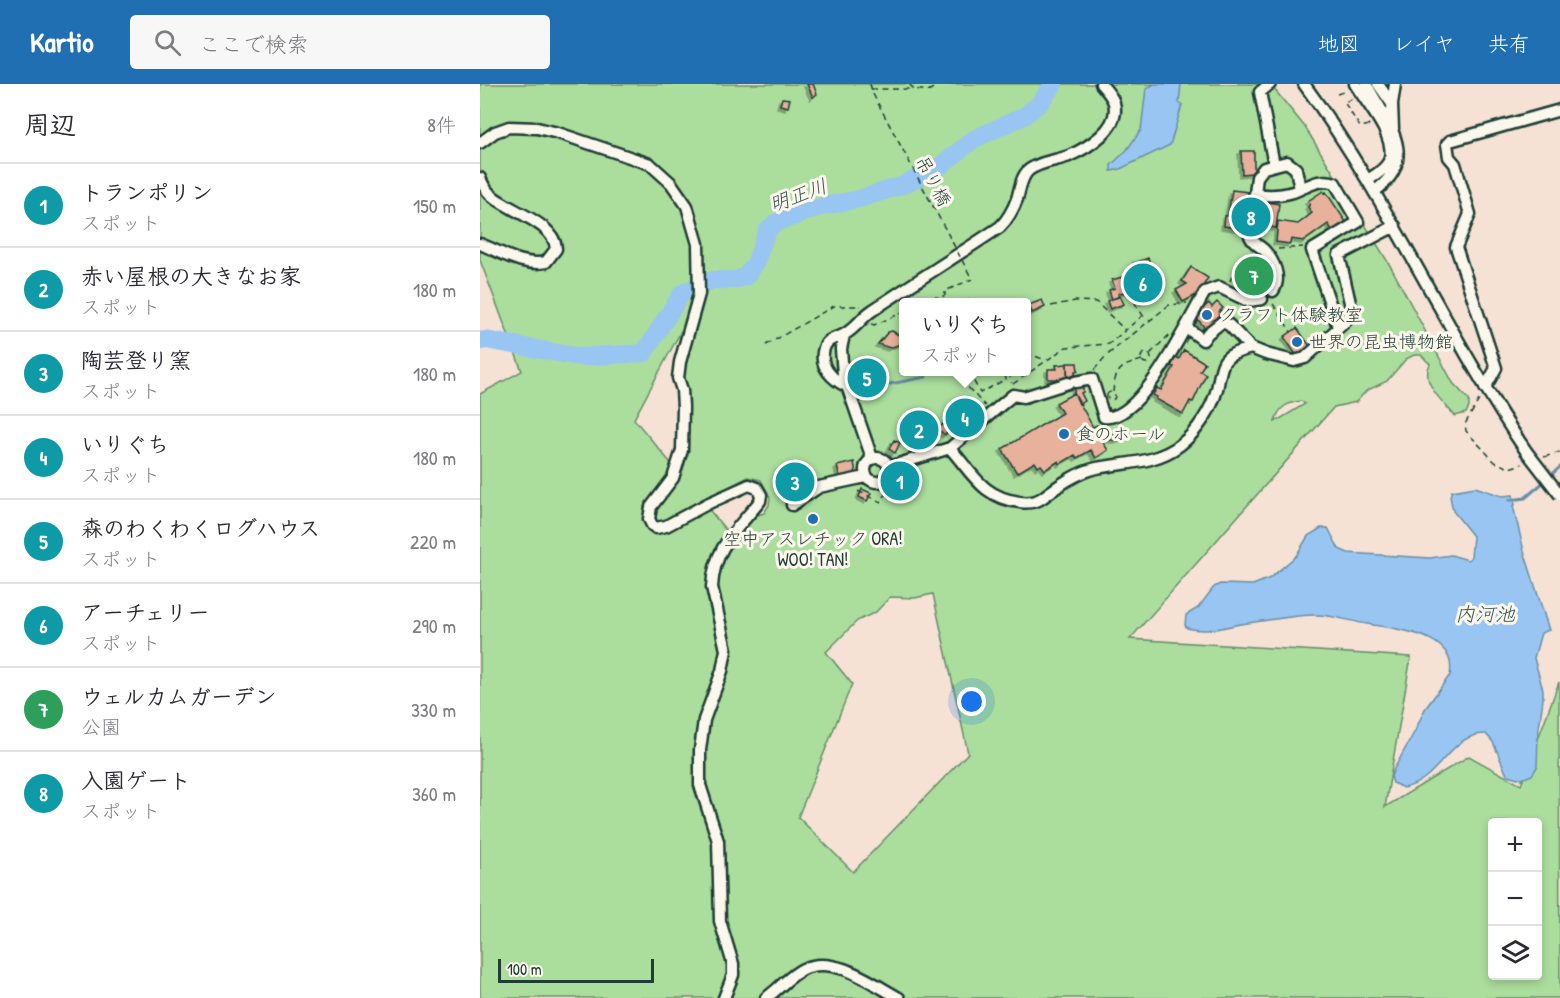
<!DOCTYPE html>
<html lang="ja">
<meta charset="utf-8">
<style>
body{margin:0;font-family:"Patrick Hand","Klee One",sans-serif;background:#f7f7f7;color:#2b2b33}
.controls{position:absolute;right:18px;bottom:18px;display:grid;overflow:hidden;border-radius:6px;box-shadow:0 3px 9px #0003}
.controls button{width:54px;height:54px;display:grid;place-items:center;padding:0;border:0;border-bottom:2px solid #e1e1e2;background:#fff;color:#2b2b33;font:30px sans-serif}
.scale{position:absolute;left:18px;bottom:15px;width:156px;box-sizing:border-box;padding-left:6px;border:3px solid #1f3d34;border-top:0;font-size:16px;line-height:21px;white-space:nowrap;color:#1f3d34;-webkit-text-stroke:4px #fbf7ec;paint-order:stroke}
.you{position:absolute;left:492px;top:618px;width:21px;height:21px;margin:-15px;border:4px solid #fff;border-radius:50%;background:#1a73e8;box-shadow:0 0 0 9px #1a73e833}
.badge{display:grid;place-items:center;width:39px;height:39px;border-radius:50%;background:#1f6fb2;color:#fff;font-size:20px;font-weight:700}
.pin{position:absolute;translate:-50% -50%;border:3px solid #fff;box-shadow:0 2px 6px #0006}
.popup{position:absolute;left:419px;top:214px;width:132px;height:78px;box-sizing:border-box;display:grid;place-content:center;border-radius:6px;background:#fff;filter:drop-shadow(0 2px 4px #0005);font-size:20px;white-space:nowrap;color:#7c7c81}
.popup b{font-size:22px;color:#2b2b33}
.popup::after{content:'';position:absolute;left:50%;top:100%;margin-left:-12px;border:12px solid transparent;border-top-color:#fff}
.list{margin:0;padding:0;list-style:none}
h2{display:flex;justify-content:space-between;align-items:center;height:78px;margin:0;padding:0 24px;font-size:26px}
h2 small{font-size:20px;font-weight:400;color:#7c7c81}
.list li{display:grid;grid-template-columns:39px 1fr auto;gap:18px;align-items:center;box-sizing:border-box;height:84px;padding:0 24px;border-top:2px solid #e1e1e2}
.list b{display:block;font-size:22px;white-space:nowrap}
.list p{margin:0;font-size:20px;white-space:nowrap;color:#7c7c81}
.list em{font-size:20px;font-style:normal;color:#7c7c81}
.icon{flex:none;width:33px;height:33px;fill:none;stroke:currentColor;stroke-width:2;stroke-linecap:round;stroke-linejoin:round}
.map{position:relative;flex:none;width:1080px;height:914px;overflow:hidden}
header{display:flex;align-items:center;gap:36px;box-sizing:border-box;height:84px;padding:0 30px;background:#1f6fb2;color:#fff}
header strong{font-size:28px}
nav{display:flex;gap:33px;margin-inline-start:auto;font-size:21px}
.search{width:420px;height:54px;background:#f7f7f7;display:flex;align-items:center;gap:15px;box-sizing:border-box;padding:0 21px;border-radius:6px;color:#7c7c81;font-size:22px}
main{display:flex}
aside{flex:1;background:#fff}
.map>svg:first-child{display:block}
.green{fill:#abdd9d;stroke:#658d68;stroke-width:1.5;fill-rule:evenodd}
.water{fill:#98c5f2;stroke:#688fa6;stroke-width:1.5}
.lines{fill:none;stroke-linecap:round;stroke-linejoin:round}
.stream{stroke:#688fa6;stroke-width:3}
.river{stroke:#98c5f2;stroke-width:18}
.building{fill:#e7b19c;stroke:#1f3d34;stroke-width:1.5;filter:url(#shadow)}
.minor-casing{stroke:#1f3d34;stroke-width:15}
.path{stroke:#1f3d34;stroke-width:1.5;stroke-dasharray:6 4.5;stroke-linecap:butt}
.minor{stroke:#fbf7ec;stroke-width:10}
.minor-bridge-casing{stroke:#1f3d34;stroke-width:15;stroke-linecap:butt}
.path-bridge{stroke:#1f3d34;stroke-width:1.5;stroke-dasharray:6 4.5;stroke-linecap:butt}
.minor-bridge{stroke:#fbf7ec;stroke-width:10}
.poi-dot{fill:#1f6fb2;stroke:#fbf7ec;stroke-width:2}
.labels{text-anchor:middle;stroke-width:6;stroke-linejoin:round;paint-order:stroke}
.street-label{font-size:18px;fill:#1f3d34;stroke:#fbf7ec}
.poi-label{font-size:18px;fill:#1f3d34;stroke:#fbf7ec;text-anchor:start}
.water-label{font-size:20px;font-style:italic;fill:#37585a;stroke:#fbf7ec}
</style>
<header>
<strong>Kartio</strong>
<div class="search"><svg class="icon" aria-label="search" viewBox="0 0 24 24"><circle cx="10" cy="10" r="6"/><path d="M15 15l6 6"/></svg>ここで検索</div>
<nav><a>地図</a><a>レイヤ</a><a>共有</a></nav>
</header>
<main>
<aside>
<h2>周辺<small>8件</small></h2>
<ul class="list">
<li><span class="badge" style="background:#0f9aa8">1</span><div><b>トランポリン</b><p>スポット</p></div><em>150 m</em></li>
<li><span class="badge" style="background:#0f9aa8">2</span><div><b>赤い屋根の大きなお家</b><p>スポット</p></div><em>180 m</em></li>
<li><span class="badge" style="background:#0f9aa8">3</span><div><b>陶芸登り窯</b><p>スポット</p></div><em>180 m</em></li>
<li><span class="badge" style="background:#0f9aa8">4</span><div><b>いりぐち</b><p>スポット</p></div><em>180 m</em></li>
<li><span class="badge" style="background:#0f9aa8">5</span><div><b>森のわくわくログハウス</b><p>スポット</p></div><em>220 m</em></li>
<li><span class="badge" style="background:#0f9aa8">6</span><div><b>アーチェリー</b><p>スポット</p></div><em>290 m</em></li>
<li><span class="badge" style="background:#2e9e5b">7</span><div><b>ウェルカムガーデン</b><p>公園</p></div><em>330 m</em></li>
<li><span class="badge" style="background:#0f9aa8">8</span><div><b>入園ゲート</b><p>スポット</p></div><em>360 m</em></li>
</ul>
</aside>
<div class="map">
<svg width="1080" height="914" viewBox="0 0 1080 914">
<defs>
<filter id="shadow"><feDropShadow dx="-3" dy="3" stdDeviation="0" flood-color="#0004"/></filter>
</defs>
<rect width="100%" height="100%" fill="#f5e2d4"/>
<filter id="ink" filterUnits="userSpaceOnUse"><feTurbulence type="fractalNoise" baseFrequency=".0167" numOctaves="2"/><feDisplacementMap in="SourceGraphic" scale="12" xChannelSelector="R" yChannelSelector="G"/><feConvolveMatrix kernelMatrix="1 2 1 2 8 2 1 2 1" color-interpolation-filters="sRGB"/></filter>
<g filter="url(#ink)">
<path class="green" d="M0 0H790L825 43 911 183 973 299 989 316V323L986 329 975 332C964 319 940 299 950 280L941 271H934L926 275 907 297 886 307 876 318 854 323 650 555 931 573 905 723 989 672 1041 701 1079 598 1080 914H0V310L42 287 0 176ZM224 204 223 215 202 285 208 355 200 390 154 335ZM424 218H546V288H424ZM821 317 825 320 795 338C798 324 806 319 821 317ZM268 393 281 396 290 413 289 421 284 429 275 432 254 456 222 417ZM453 510 488 669 373 788 318 733 372 600 346 568 377 537 396 528 410 513 435 514ZM1012 738H1058V892H1012Z"/>
<path class="water" d="M674 0H701L699 19 702 21 690 61 640 85 631 87V81L646 67 661 46 666 5Z
M995 403 1022 412 1033 411 1035 421 1033 422 1044 467 1069 546 1061 549 1054 574 1063 606V615L1058 651 1057 683 1052 691 1042 695 1027 691 1013 658 1006 650C969 649 959 698 923 704L913 699 911 692 914 685 935 647 945 625 970 591C978 549 914 545 887 540 869 537 851 530 833 531 809 532 784 537 760 540 741 544 726 549 707 544L705 541 706 531 718 524 734 503 740 500 773 501 790 494 816 472 828 452 841 444H848L859 465 868 469 950 474 971 471 988 476 991 473 993 452 973 427 970 412 972 407Z"/>
<g class="lines">
<path class="stream" d="M400 298 410 300 446 293
M1070 392 1080 383
M1030 416 1045 414 1065 397"/>
<path class="river" d="M0 257 6 256 100 273 164 269 202 209 233 196H254L265 193 275 180 287 147 295 139 340 123 379 115 423 101 459 83 494 55 544 32 559 20 574 0"/>
</g>
<path class="building" d="M327 0H333L337 10 333 13Z
M302 14 310 15 308 23 300 21Z
M761 67H774V86L771 89 762 90Z
M752 106 768 108 763 145 744 142 745 132H748Z
M843 107 844 109 846 108 866 138 853 147 848 140 824 157 811 155 810 160 796 158 798 137 818 140 832 129 828 123 830 120 828 117Z
M780 117 799 120 796 144 777 140Z
M668 174 672 184 670 185 678 212 668 216 659 191 662 189 658 178Z
M658 178 662 189 659 191 668 216 663 218 658 203 638 210 639 213 632 215 629 206 635 204 632 196 642 193 645 200 656 196 653 188 655 187 653 179Z
M711 183 728 194 718 210 703 218 696 206 707 200 702 197Z
M640 212 644 220 630 225 627 217Z
M562 216 565 223 552 229 549 221Z
M737 218 743 224 739 228 740 230 725 244 715 232 729 219 732 223Z
M817 244 830 262 817 272 804 253Z
M412 247 424 254 423 259 410 264 398 260 408 248Z
M704 266 725 279 720 287 726 290 713 318 710 317 703 330 676 315 677 313 673 311 677 304 681 306 694 283 691 282 694 277 696 273 699 275Z
M587 279H597L598 287H595V303H588Z
M587 280V295H568V285H577L576 281Z
M385 288 392 292 388 300 381 296Z
M595 301H603V308L601 309 605 317 599 320 594 309Z
M594 309 613 343 617 341 622 349 618 351 628 366 616 374 611 366 597 374 595 371 580 380 579 377 565 386 561 381 558 383 555 378 537 389 522 365 582 329 576 319Z
M463 340 470 345 465 351 458 345Z
M442 342 444 348 436 351 434 345Z
M629 350H642V356H629Z
M414 356 420 359 415 369 409 365Z
M374 378 376 390 360 394 357 382Z
M324 388 328 400 306 407 302 396Z
M382 405 391 409 387 417 379 413Z"/>
<g class="lines">
<g class="minor-casing">
<path id="minor" d="M790 0 780 8 794 81
M824 0C909 116 966 249 1046 367
M875 0C887 20 918 54 909 77 905 86 895 91 888 96
M886 0C907 38 941 74 894 108
M898 0 912 20
M913 45 912 20 915 0
M0 59 15 48 29 43 57 44 78 49 170 80 191 99 207 122 218 160 219 210 200 278 198 294 202 306 203 323 202 366 193 394 171 423 169 435 172 441 176 444 186 442 229 419 269 401 277 404 281 411 280 417C256 447 234 463 232 503L246 566 242 587 224 636 220 666V701L238 757 240 837 253 880V891L244 914
M0 94C2 99 6 106 10 110 26 126 75 138 76 165L66 178C43 183 21 168 0 160
M820 105 816 85 807 78 784 84 777 93 775 110C788 112 800 112 813 108 827 103 840 93 855 99L878 138 832 166 858 243
M775 110 770 152C773 159 778 161 784 166 794 177 802 194 793 207
M707 244 723 256 728 249 742 238 749 241 771 264 786 270 814 277 825 274 866 237 871 223 859 171 915 142
M364 251 361 265 363 290 392 374
M595 298 612 295 624 333C661 339 709 235 725 208L739 203 768 217 782 215
M368 303C353 296 338 283 344 264 348 253 357 255 365 250 376 244 383 232 393 226 435 198 478 171 520 143 528 135 533 126 537 115 540 106 541 92 549 86 561 77 576 77 589 72 607 64 641 44 634 19 632 12 626 6 621 0
M1005 304 1016 284 976 163 990 130 975 80 969 73 967 60 970 57 1080 26
M470 364C493 390 503 414 540 418 547 419 556 418 562 414 578 402 597 388 617 384 647 378 675 380 700 361 717 348 732 325 737 305 739 297 740 285 744 278 749 269 762 267 771 264
M385 386a12 12 0 1 1 24 0a12 12 0 1 1-24 0Z
M409 383 470 364 533 311 544 313 588 299
M312 421 339 403 386 393
M286 914C299 905 309 892 323 885 354 870 393 900 419 914"/>
</g>
<path class="path" d="M390 0 393 10
M429 0 434 5 448 7 460 0
M391 5H434
M857 10 866 7
M872 15 864 18 880 43 890 41
M798 165 823 163
M750 197C753 188 758 188 764 182 769 178 769 174 774 171
M649 210 666 236
M431 213 434 218
M443 218 456 213 460 214 465 211V207L492 195
M484 218 489 216 490 218
M793 220 811 248
M571 222 595 217 616 218 645 246
M391 240 394 241 424 228
M286 261 354 222H381
M661 274a5 5 0 1 1 10 0a5 5 0 1 1-10 0Z
M546 269 566 276
M670 270 690 250
M614 286 626 272 689 221 707 219
M474 288 505 322
M489 288 500 309 526 295 524 288
M531 288 530 295 532 299
M533 300 586 263 629 260 662 232
M633 308C635 286 640 282 662 276
M627 312a4 4 0 1 1 8 0a4 4 0 1 1-8 0Z
M999 316 985 340 986 347 1015 378 1029 384 1042 380
M1064 373 1080 368
M378 407 401 418 416 393"/>
<use href="#minor" class="minor"/>
<g class="minor-bridge-casing">
<path id="minor-bridge" d="M1046 367 1080 411"/>
</g>
<path class="path-bridge" d="M393 10 492 195"/>
<use href="#minor-bridge" class="minor-bridge"/>
</g>
</g>
<g class="poi-dot">
<circle cx="727" cy="231" r="6"/>
<circle cx="817" cy="258" r="6"/>
<circle cx="584" cy="350" r="6"/>
<circle cx="333" cy="435" r="6"/>
</g>
<g class="labels">
<g class="street-label">
<text transform="translate(453 97) rotate(62)" y="6">吊り橋</text>
</g>
<g class="poi-label">
<text x="739" y="237">クラフト体験教室</text>
<text x="829" y="264">世界の昆虫博物館</text>
<text x="596" y="356">食のホール</text>
<text x="333" y="461" text-anchor="middle">空中アスレチック ORA!<tspan x="333" dy="21">WOO! TAN!</tspan></text>
</g>
<g class="water-label">
<text transform="translate(318 111) rotate(-20)" y="7">明正川</text>
<text x="1005" y="537">内河池</text>
</g>
</g>
</svg>
<div class="controls">
<button>+</button>
<button>−</button>
<button><svg class="icon" aria-label="layers" viewBox="0 0 24 24"><path d="M12 4l9 5-9 5-9-5zM3 14l9 5 9-5"/></svg></button>
</div>
<div class="scale">100 m</div>
<div class="you"></div>
<div class="pin badge" style="left:420px;top:397px;background:#0f9aa8">1</div>
<div class="pin badge" style="left:439px;top:346px;background:#0f9aa8">2</div>
<div class="pin badge" style="left:315px;top:398px;background:#0f9aa8">3</div>
<div class="pin badge" style="left:485px;top:334px;background:#0f9aa8">4</div>
<div class="popup"><b>いりぐち</b>スポット</div>
<div class="pin badge" style="left:387px;top:294px;background:#0f9aa8">5</div>
<div class="pin badge" style="left:663px;top:199px;background:#0f9aa8">6</div>
<div class="pin badge" style="left:774px;top:192px;background:#2e9e5b">7</div>
<div class="pin badge" style="left:771px;top:133px;background:#0f9aa8">8</div>
</div>
</main>
